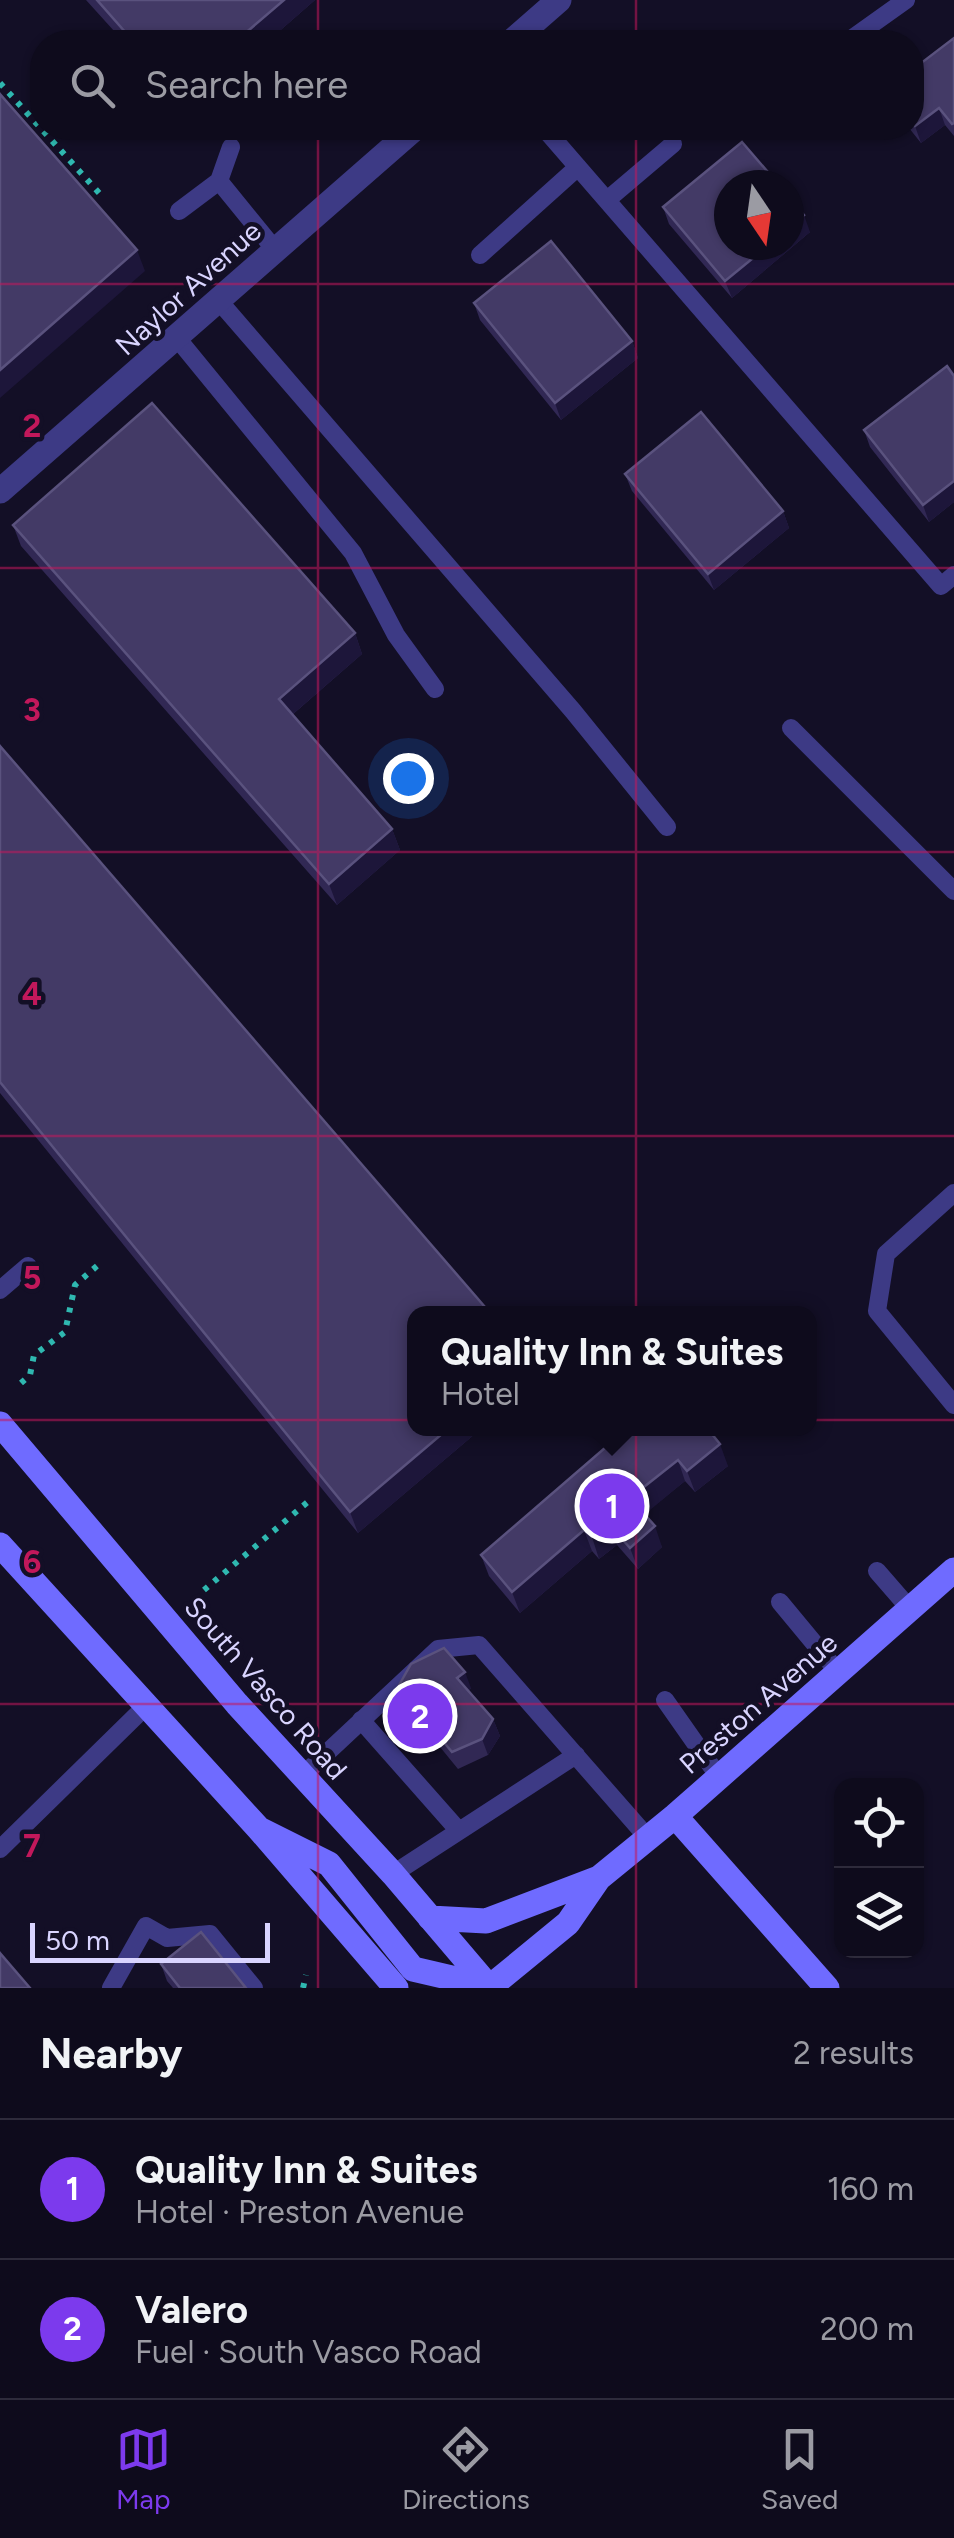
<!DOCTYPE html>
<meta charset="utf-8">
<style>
body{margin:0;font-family:Figtree,sans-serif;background:#171425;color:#f1f3f6}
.controls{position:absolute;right:30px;bottom:30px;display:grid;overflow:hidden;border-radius:20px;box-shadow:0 2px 8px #0004}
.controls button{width:90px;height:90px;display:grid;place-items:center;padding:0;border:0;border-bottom:2px solid #2e2b3b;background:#0e0b1c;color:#f1f3f6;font:50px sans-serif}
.compass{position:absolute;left:714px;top:170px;width:90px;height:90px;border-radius:50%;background:#0e0b1c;box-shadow:0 2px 8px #0004;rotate:167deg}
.scale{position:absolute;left:30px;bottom:25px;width:240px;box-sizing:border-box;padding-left:10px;border:5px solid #d9d4ff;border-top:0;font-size:28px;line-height:35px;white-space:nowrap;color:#d9d4ff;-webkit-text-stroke:8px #130f26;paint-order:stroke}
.you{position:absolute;left:408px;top:778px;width:35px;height:35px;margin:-25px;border:8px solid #fff;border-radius:50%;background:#1a73e8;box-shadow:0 0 0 15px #1a73e833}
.badge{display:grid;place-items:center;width:65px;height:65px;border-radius:50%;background:#7c3aed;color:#fff;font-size:32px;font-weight:700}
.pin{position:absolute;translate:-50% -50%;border:5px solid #fff;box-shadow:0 2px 10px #0006}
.popup{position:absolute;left:407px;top:1306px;width:410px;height:130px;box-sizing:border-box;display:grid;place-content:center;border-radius:20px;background:#0e0b1c;filter:drop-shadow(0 2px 8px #0005);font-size:32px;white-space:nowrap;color:#9b9ba3}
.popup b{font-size:38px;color:#f1f3f6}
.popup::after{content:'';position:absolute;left:50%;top:100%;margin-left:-20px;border:20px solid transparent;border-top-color:#0e0b1c}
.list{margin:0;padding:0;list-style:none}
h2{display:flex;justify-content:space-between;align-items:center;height:130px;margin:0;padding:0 40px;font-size:42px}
h2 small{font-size:32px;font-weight:400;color:#9b9ba3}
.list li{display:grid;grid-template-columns:65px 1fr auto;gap:30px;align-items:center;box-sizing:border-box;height:140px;padding:0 40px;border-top:2px solid #2e2b3b}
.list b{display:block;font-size:38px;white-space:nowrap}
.list p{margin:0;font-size:32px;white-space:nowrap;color:#9b9ba3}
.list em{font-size:32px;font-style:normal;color:#9b9ba3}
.icon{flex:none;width:55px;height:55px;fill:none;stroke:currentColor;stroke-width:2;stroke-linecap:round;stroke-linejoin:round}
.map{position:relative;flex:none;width:954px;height:1988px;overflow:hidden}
.search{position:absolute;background:#0e0b1c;box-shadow:0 2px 8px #0004;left:30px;right:30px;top:30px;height:110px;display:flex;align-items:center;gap:25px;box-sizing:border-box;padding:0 35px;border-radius:40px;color:#9b9ba3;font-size:38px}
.sheet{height:410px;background:#0e0b1c}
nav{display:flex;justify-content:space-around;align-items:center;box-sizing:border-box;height:140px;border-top:2px solid #2e2b3b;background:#0e0b1c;font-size:28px;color:#9b9ba3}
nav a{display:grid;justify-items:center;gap:5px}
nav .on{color:#7c3aed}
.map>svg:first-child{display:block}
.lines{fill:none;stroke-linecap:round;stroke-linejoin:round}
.path{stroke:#2fb8b0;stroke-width:6;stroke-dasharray:5 8;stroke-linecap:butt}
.lane{stroke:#3d3a85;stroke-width:18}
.street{stroke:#3d3a85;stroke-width:25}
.secondary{stroke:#6f6bff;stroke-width:25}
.wall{fill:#312854}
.shaded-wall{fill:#1d163a}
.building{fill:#433a66;stroke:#5a527e;stroke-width:2.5}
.grid{fill:none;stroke:#c2185b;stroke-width:2.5;stroke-opacity:0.55}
.labels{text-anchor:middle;stroke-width:9;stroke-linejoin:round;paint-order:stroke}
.street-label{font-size:28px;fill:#d9d4ff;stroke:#130f26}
.grid-label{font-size:32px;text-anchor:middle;font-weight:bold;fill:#c2185b;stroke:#130f26;stroke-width:9;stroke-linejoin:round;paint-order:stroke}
</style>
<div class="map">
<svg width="954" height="1988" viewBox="0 0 954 1988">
<rect width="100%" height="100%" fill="#130f26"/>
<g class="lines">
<path class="path" d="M0 83 100 194
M21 1383 30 1375 34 1355 65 1332 75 1285 97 1266
M204 1590 310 1500
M303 1988 306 1975"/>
<path class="lane" d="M847 42 906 0
M544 128 941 586 954 575
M219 181 276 251
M607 200 673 144
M179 211 219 181 231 147
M480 255 578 167
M219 301 573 711 667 827
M177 338 353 553 396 635 435 689
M791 728 954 891
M954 1193 886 1254 877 1311 954 1405
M0 1290 28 1266
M877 1571 910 1609
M780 1602 838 1672
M665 1700 719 1777
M361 1720 459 1831
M302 1776 438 1649 479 1645 648 1838
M0 1849 146 1706
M393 1874 576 1755
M111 1988 146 1926 167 1938 210 1934 254 1988"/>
<path class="street" d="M511 42 559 0
M0 491 415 128"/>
<path class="secondary" d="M0 1424 237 1704 393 1874 490 1988
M0 1545 259 1829 396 1988
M675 1816 827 1988
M259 1829 329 1864 413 1969 490 1987 568 1923 599 1878 675 1816 954 1570
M430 1918 486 1921 599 1878"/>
</g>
<path class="wall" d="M86 0H315L267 42H124Z
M954 38V136L945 125 921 143 909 128H912V70Z
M663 207 810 232 732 298 669 224Z
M474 303 632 341 638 358 561 420 480 320Z
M954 376V502L929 522 870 447 864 430Z
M625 474 783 511 789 528 714 590 632 491Z
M13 525 355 633 362 654 292 715 392 829 400 850 337 905 21 546Z
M0 746 414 1428H482L358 1533 0 1093Z
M628 1428 728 1466 695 1492 685 1481 644 1514 662 1547 638 1569 617 1545 599 1559 592 1551 520 1613 489 1576 481 1555Z
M398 1687 471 1688 468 1691 493 1719 500 1736 488 1755 458 1769 404 1703Z
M161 1964 246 1988H173L167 1981Z"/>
<path class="shaded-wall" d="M284 0H315L267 42H235Z
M939 108 945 125 921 143 915 126Z
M804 215 810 232 732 298 725 281 769 245H789V228Z
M137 250 145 271 0 398V370Z
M632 341 638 358 561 420 555 403Z
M954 481V502L929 522 923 505Z
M783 511 789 528 714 590 708 574Z
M355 633 362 654 286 720 279 699Z
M392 829 400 850 337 905 329 884Z
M449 1428H482L358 1533 350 1512Z
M720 1444 728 1466 695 1492 687 1471Z
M678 1460 685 1481 638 1520 630 1498Z
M609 1524 617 1545 599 1559 592 1537Z
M655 1526 662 1547 638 1569 630 1548Z
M584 1530 592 1551 520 1613 512 1592Z
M465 1672 471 1688 463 1695 457 1678Z
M493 1719 500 1736 488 1755 482 1739Z"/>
<path class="building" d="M97 0H284L235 42H134Z
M954 38V123L952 124 939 108 915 126 912 122V70Z
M0 94 137 250 0 370Z
M742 142 779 185H729V245H769L725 281 663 207Z
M789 197 804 215 789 228Z
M551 241 632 341 555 403 474 303Z
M947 366 954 376V481L923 505 864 430Z
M152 403 355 633 279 699 392 829 329 884 13 525Z
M701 412 783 511 708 574 625 474Z
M0 746 491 1314H414V1428H449L350 1512 0 1082Z
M628 1428H707L720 1444 687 1471 678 1460 630 1498 655 1526 630 1548 609 1524 592 1537 584 1530 512 1592 481 1555Z
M444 1648 465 1672 457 1678 493 1719 482 1739 452 1752 398 1687 411 1664Z
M201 1932 246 1988H180L161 1964Z
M0 1953 30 1988H0Z"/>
<path class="grid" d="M318 0V42M636 0V42M318 128V1988M636 128V1988M0 284H954M0 568H954M0 852H954M0 1136H954M0 1420H954M0 1704H954"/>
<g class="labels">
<g class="street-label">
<text transform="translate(188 288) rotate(-42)" y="10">Naylor Avenue</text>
<text transform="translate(266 1688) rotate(49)" y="10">South Vasco Road</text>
<text transform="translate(758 1703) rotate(-41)" y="10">Preston Avenue</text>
</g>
</g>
<g class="grid-label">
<text x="32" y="437">2</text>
<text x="32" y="721">3</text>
<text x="32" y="1005">4</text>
<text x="32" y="1289">5</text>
<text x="32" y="1573">6</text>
<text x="32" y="1857">7</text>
</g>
</svg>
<div class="controls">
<button><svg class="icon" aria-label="locate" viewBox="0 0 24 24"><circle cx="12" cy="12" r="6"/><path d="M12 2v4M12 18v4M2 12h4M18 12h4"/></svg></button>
<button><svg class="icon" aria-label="layers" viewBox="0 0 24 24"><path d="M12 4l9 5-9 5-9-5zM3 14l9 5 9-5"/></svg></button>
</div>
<svg class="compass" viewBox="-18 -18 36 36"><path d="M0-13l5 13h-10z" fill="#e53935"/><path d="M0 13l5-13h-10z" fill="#9b9ba3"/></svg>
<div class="scale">50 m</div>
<div class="you"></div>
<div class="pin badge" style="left:612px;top:1506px">1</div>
<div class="popup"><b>Quality Inn &amp; Suites</b>Hotel</div>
<div class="pin badge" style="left:420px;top:1716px">2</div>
<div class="search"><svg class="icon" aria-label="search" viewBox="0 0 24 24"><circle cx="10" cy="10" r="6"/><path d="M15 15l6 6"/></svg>Search here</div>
</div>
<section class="sheet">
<h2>Nearby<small>2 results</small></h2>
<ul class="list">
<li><span class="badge">1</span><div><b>Quality Inn &amp; Suites</b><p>Hotel · Preston Avenue</p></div><em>160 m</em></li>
<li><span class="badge">2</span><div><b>Valero</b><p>Fuel · South Vasco Road</p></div><em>200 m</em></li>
</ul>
</section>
<nav>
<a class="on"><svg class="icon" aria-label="map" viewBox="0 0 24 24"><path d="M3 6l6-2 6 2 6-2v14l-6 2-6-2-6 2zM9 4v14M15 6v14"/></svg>Map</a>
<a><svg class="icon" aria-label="directions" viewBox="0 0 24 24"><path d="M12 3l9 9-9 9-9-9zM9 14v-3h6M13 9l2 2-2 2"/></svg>Directions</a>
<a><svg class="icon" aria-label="saved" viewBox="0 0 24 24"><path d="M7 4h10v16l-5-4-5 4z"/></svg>Saved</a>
</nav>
